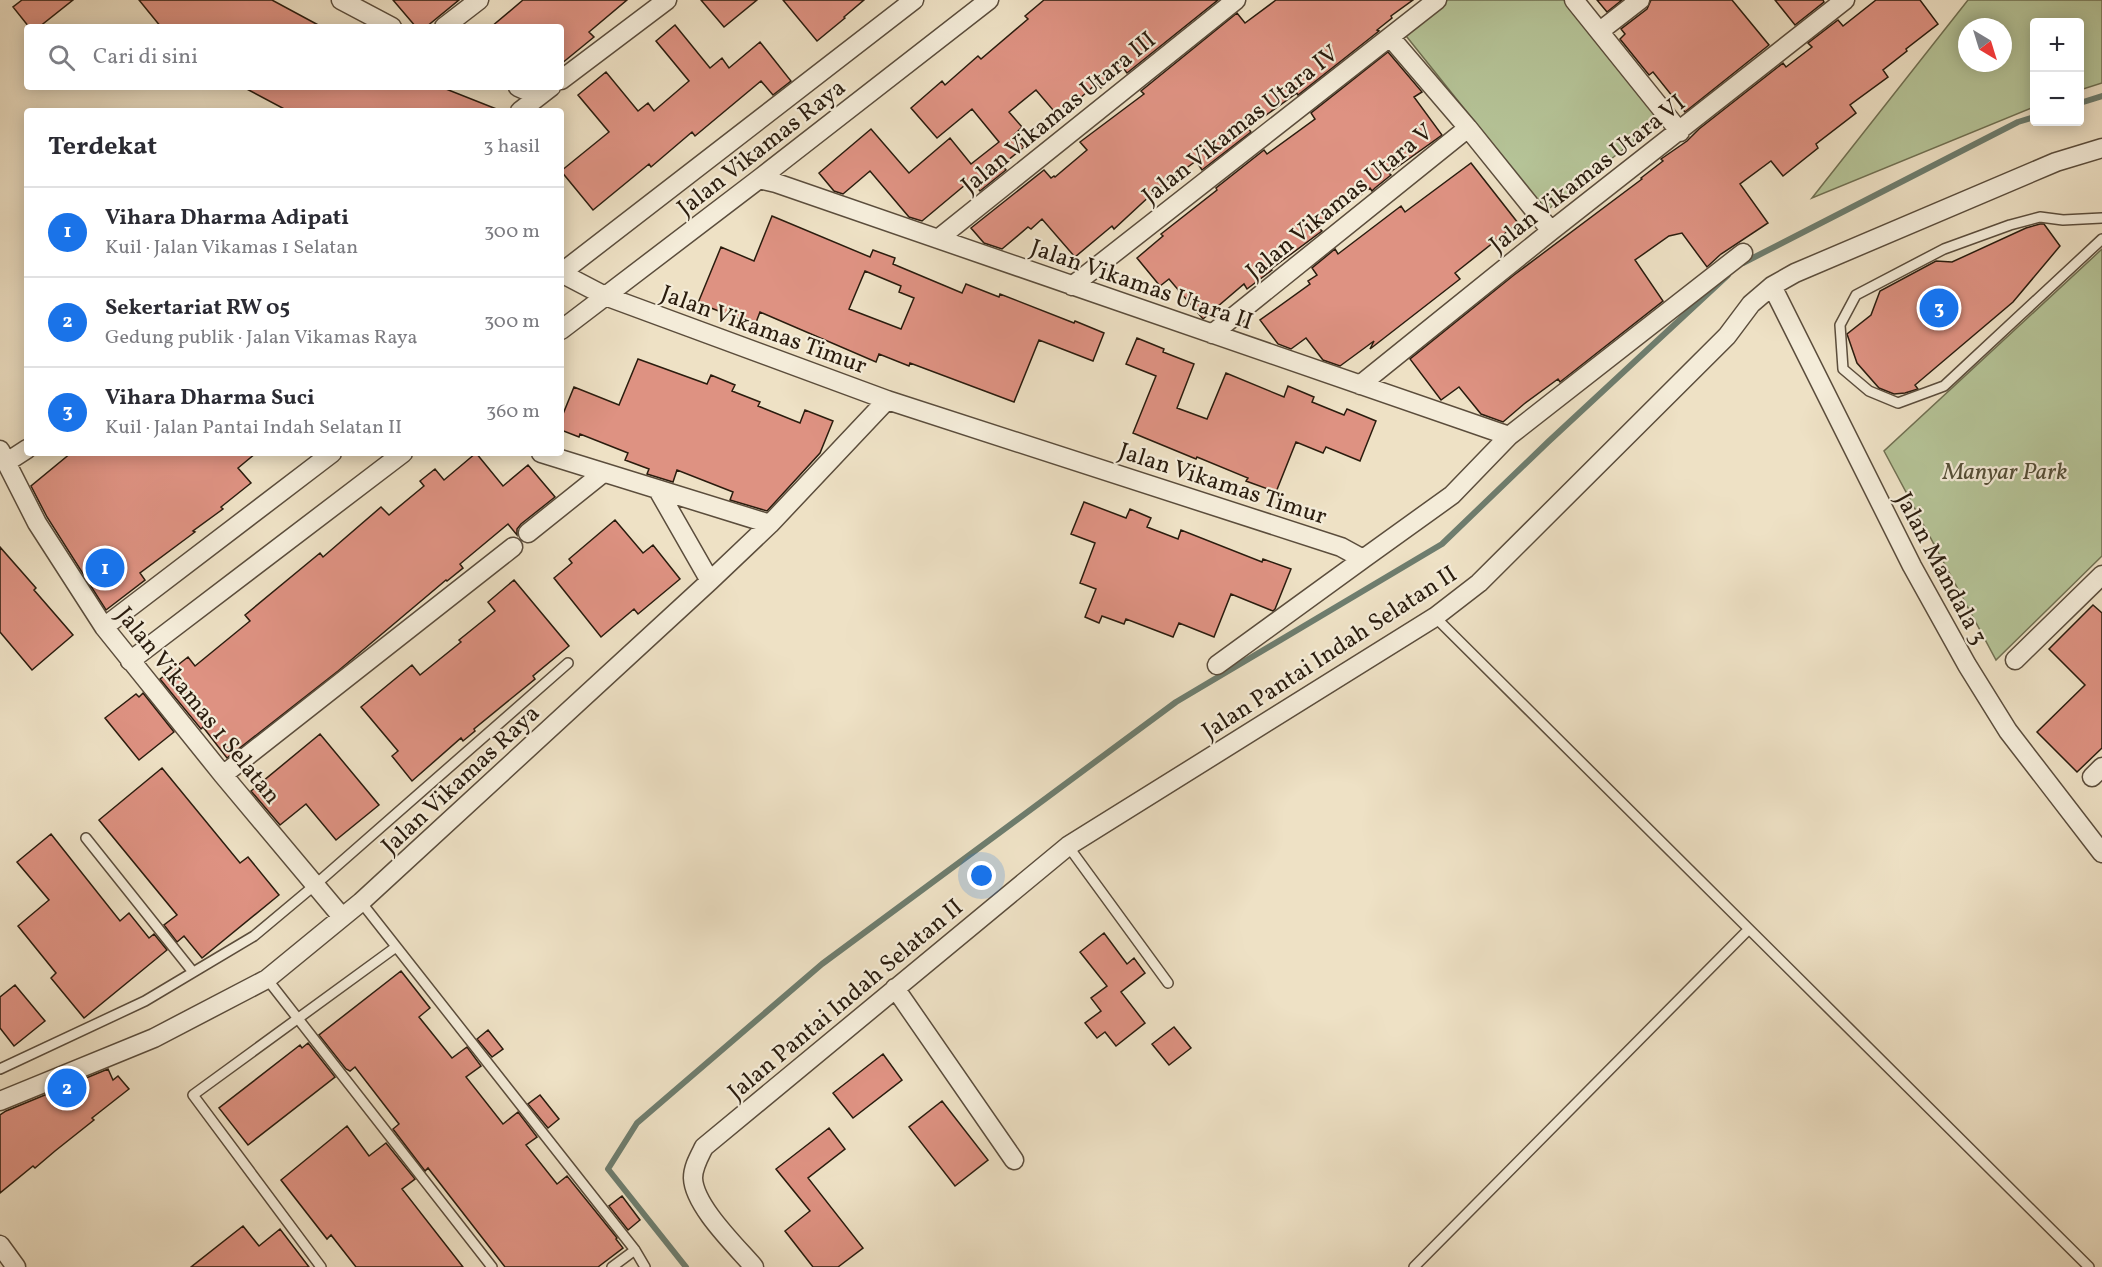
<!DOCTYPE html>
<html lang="id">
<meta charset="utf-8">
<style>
body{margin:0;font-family:Vollkorn,serif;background:#f2f2f3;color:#2b2b33}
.controls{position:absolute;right:18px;top:18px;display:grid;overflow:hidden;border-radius:6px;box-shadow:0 3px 15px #0003}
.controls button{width:54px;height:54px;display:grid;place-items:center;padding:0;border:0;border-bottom:2px solid #e1e1e2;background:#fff;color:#2b2b33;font:30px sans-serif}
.compass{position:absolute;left:1958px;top:18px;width:54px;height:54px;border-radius:50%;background:#fff;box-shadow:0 3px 15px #0003;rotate:142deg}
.you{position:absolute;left:982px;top:876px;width:21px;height:21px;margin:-15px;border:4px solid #fff;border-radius:50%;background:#1a73e8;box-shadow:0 0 0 9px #1a73e833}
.badge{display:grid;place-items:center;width:39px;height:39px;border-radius:50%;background:#1a73e8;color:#fff;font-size:20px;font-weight:700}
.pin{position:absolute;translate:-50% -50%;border:3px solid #fff;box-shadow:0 2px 6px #0006}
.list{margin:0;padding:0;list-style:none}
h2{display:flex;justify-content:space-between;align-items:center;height:78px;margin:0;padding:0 24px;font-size:26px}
h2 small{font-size:20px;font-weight:400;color:#7c7c81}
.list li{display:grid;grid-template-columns:39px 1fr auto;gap:18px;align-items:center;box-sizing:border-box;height:90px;padding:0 24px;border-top:2px solid #e1e1e2}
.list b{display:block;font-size:22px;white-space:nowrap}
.list p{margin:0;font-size:20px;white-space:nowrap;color:#7c7c81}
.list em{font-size:20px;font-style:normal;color:#7c7c81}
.icon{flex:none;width:33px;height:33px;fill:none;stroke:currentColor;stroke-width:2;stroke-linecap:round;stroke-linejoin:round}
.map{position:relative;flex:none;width:2102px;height:1267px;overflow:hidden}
.search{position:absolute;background:#fff;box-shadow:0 3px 15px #0003;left:24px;top:24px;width:540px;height:66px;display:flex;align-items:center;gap:15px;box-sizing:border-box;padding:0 21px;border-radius:6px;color:#7c7c81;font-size:22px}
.panel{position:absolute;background:#fff;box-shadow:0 3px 15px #0003;left:24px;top:108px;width:540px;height:348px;border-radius:6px}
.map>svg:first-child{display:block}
.green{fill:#b5c397;stroke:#707052;stroke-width:1.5;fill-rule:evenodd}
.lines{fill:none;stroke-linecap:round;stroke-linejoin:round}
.stream{stroke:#6e7d6e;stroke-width:6}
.building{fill:#de9282;stroke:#2a1c0e;stroke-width:1.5;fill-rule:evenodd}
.service-casing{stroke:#5b4d3c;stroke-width:12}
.minor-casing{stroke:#5b4d3c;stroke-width:21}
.service{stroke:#f4ecd9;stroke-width:9}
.minor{stroke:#f4ecd9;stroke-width:18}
.labels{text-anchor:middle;stroke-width:4.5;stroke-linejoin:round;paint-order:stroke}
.street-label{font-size:24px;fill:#2a1c0e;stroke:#f4ecd9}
.park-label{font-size:24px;font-style:italic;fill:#544e37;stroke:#f4ecd9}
</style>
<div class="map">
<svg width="2102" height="1267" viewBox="0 0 2102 1267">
<rect width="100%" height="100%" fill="#eee1c5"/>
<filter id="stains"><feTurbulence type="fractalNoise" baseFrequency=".00333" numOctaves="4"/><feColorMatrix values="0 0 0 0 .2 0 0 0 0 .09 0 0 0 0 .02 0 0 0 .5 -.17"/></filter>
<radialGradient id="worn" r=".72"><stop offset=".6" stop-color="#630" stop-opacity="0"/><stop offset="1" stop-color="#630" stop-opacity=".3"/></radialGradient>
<path class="green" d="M1443 0H1564L1660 120 1546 211 1403 32Z
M1968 0H2102V83L2080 90V22H2034V107L1812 198ZM1967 27H2003V63H1967Z
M2102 249V556L1996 660 1884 451Z"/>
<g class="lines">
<path class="stream" d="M2080 103 2102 96
M1743 263 2018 122 2034 117
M686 1267 608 1169 637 1123 822 964 1176 702 1442 544 1548 442 1728 275"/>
</g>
<path class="building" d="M22 0H73L39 27H29L13 7Z
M139 0H272L322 27H161Z
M393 0H459L426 27H416Z
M523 0H627L589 32 594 37 561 64V27H491Z
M701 0H757L724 27Z
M783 0H864L844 17 845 18 817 41Z
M1044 0H1218L1127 73 1124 69 1101 88 1097 83 1059 117 1036 90 1009 112 1022 127 1014 135 1024 147 1002 165 1006 170 980 191 971 180 922 221 909 217 870 171 843 194 834 191 819 173 871 129 909 173 950 138 971 164 999 142 972 109 937 138 911 108 942 81 945 85 978 56 981 59 1028 19 1025 16Z
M1276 0H1413L1391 16 1392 18 1377 30 1379 31 1298 95 1297 93 1248 128 1251 132 1202 170 1196 161 1154 192 1114 229 1112 226 1075 257 1042 219 1031 229 1028 227 1002 249 984 243 971 228 1044 170 1051 178 1054 176 1055 177 1087 150 1080 142 1144 94 1141 91 1237 13 1245 23Z
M1597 0H1622L1607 12Z
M1651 0H1732L1769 45 1685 112 1653 72 1649 75 1620 39 1625 34 1621 29 1647 9Z
M1775 0H1823L1824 2 1795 25Z
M1876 0H1920L1938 24 1906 49 1907 51 1883 70 1888 77 1850 105 1856 113 1816 144 1818 148 1783 176 1771 161 1740 184 1768 223 1721 254 1707 267 1682 233 1669 236 1635 260 1663 301 1560 382 1558 379 1524 404 1503 422 1481 414 1459 387 1441 400 1410 359 1514 275 1642 179 1641 178 1663 161 1661 159 1687 141 1699 129 1783 63 1786 67 1812 47 1808 43 1838 20 1843 26Z
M675 25 710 68 722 58 729 68 760 42 791 81 773 95 761 81 695 136 692 132 651 167 649 164 593 210 561 171 609 132 578 95 606 72 638 111 648 103 654 111 689 81 656 41Z
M1388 52 1422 92 1414 97 1442 135 1389 173 1391 175 1375 188 1372 191 1370 188 1318 227 1322 231 1271 269 1272 270 1247 289 1244 284 1203 319 1169 279 1160 286 1137 258 1163 236 1161 234 1217 190 1216 188 1264 150 1267 154 1315 119 1311 113Z
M243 87H441L499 110 288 111Z
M1471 163 1518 223 1455 273 1460 279 1370 349 1374 341 1340 366 1323 360 1306 338 1291 349 1278 344 1260 320 1310 284 1308 281 1317 275 1312 268 1335 249 1338 254 1401 206 1405 212Z
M772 216 870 257 873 250 895 258 893 264 962 293 966 284 999 297 1000 294 1074 323 1075 321 1104 333 1093 361 1039 340 1014 402 910 363 909 366 879 354 876 362 760 312 755 325 698 303 721 247 754 261ZM865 271 901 286 899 292 914 298 901 329 849 309Z
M2040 224H2044L2060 246 2013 302 1915 385 1918 389 1905 393 1894 394 1879 388 1857 363 1847 334 1871 315 1880 291 1936 261 1952 262 2026 228Z
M1137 338 1164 349 1163 352 1194 364 1177 408 1207 419 1226 373 1284 397 1288 386 1314 397 1312 402 1344 415 1347 409 1376 421 1360 461 1326 447 1323 453 1296 442 1276 492 1246 481 1248 478 1197 457 1196 459 1133 433 1156 376 1126 364Z
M638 359 707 384 711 375 735 385 732 391 760 402 758 406 800 423 805 410 833 421 820 453 767 511 730 500 733 492 677 470 673 482 647 474 649 469 625 460 628 453 580 434 579 437 561 430V419L574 387 619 405Z
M71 453H256L238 468 251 483 221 507 223 509 193 531 195 532 140 573 145 580 106 610 47 517 31 486Z
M476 453 503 486 528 465 555 497 521 524 517 529V535L508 524 460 564 463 568 447 581 446 580 338 671 227 758 203 727 201 729 160 679 188 657 195 666 250 621 245 615 320 553 323 557 381 507 389 515 424 486 420 481 435 469 444 480Z
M1084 502 1126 518 1130 509 1151 518 1147 527 1178 539 1181 530 1262 562 1263 559 1291 569 1275 609 1273 611 1231 594 1214 637 1179 623 1173 637 1126 619 1124 624 1102 616 1099 623 1085 617 1096 589 1080 583 1095 543 1071 534Z
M615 520 643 553 653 545 680 579 638 614 634 609 601 637 554 578 572 563 569 559Z
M0 547 36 588 34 590 73 635 32 670 0 632Z
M514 580 569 646 533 676 535 679 474 729 475 731 463 741 461 738 412 781 392 756 398 751 361 707 412 665 420 675 461 642 459 640 495 611 488 602Z
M2093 605 2102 613V748L2077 772 2037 732 2085 685 2049 649Z
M143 693 174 732 139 760 105 718 136 694 139 697Z
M320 734 379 805 336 840 306 804 280 825 251 791Z
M162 768 240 863 248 857 279 895 202 958 184 936 177 942 164 925 177 915 99 820Z
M51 834 120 921 129 913 149 938 154 934 167 950 84 1018 51 978 56 973 18 926 49 900 17 862Z
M1104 933 1127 964 1134 958 1145 973 1121 992 1145 1023 1116 1046 1105 1032 1097 1038 1085 1023 1101 1011 1091 998 1107 986 1080 952Z
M401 971 430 1008 419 1017 452 1058 467 1047 481 1066 466 1077 503 1124 518 1112 537 1137 526 1145 557 1184 567 1176 617 1238 616 1239 623 1248 598 1267H505L428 1168 425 1171 393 1129 399 1124 355 1067 350 1071 346 1069 319 1035Z
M15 985 45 1021 14 1046 0 1028V997Z
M1174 1027 1191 1048 1169 1065 1152 1044Z
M488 1030 503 1049 492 1057 477 1039Z
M308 1043 335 1077 248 1145 219 1108 300 1045 302 1048Z
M883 1054 902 1080 853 1118 833 1093Z
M108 1069 113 1080 118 1076 129 1089 92 1118 94 1120 55 1151 35 1168 33 1166 0 1193V1115L6 1111Z
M540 1095 559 1119 548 1128 528 1104Z
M942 1101 988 1160 955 1186 909 1127Z
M347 1126 369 1156 386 1143 415 1179 402 1189 463 1267H356L331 1235 327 1239 281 1180Z
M829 1128 845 1149 808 1178 863 1248 838 1267H813L785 1231 810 1211 776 1169Z
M622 1196 640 1220 628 1230 609 1206Z
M243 1226 259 1246 280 1229 309 1267H191Z"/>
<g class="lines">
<g class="service-casing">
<path id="service" d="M2102 218 2063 220 2040 217 2010 225 1944 249 1856 295 1840 325 1843 369 1869 391 1898 403 1944 386 2102 239
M1435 617 2089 1267
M86 838 193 972
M1068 846 1168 983
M361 902 635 1250 645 1267
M267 979 492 1267
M0 1069 145 1001 254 936 315 885 568 663
M321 1267 193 1095 396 947
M612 1267 635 1250
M1414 1267 1749 929"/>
</g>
<g class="minor-casing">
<path id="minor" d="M341 0 392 27
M1574 0 1680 132
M444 27 479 0
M1600 31 1640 0
M1390 37 1468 128 1551 231
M561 80 667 0
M518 87 538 96
M520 111 551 87
M759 179 776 183 1509 436
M938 239 1236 0
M561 273 605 296 887 400 1341 547 1363 559 1452 495 1509 436 1743 253
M561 273 914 0
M1072 286 1437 0
M1772 286 1912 566 1967 665 2008 731 2102 853
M561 330 759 179 989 0
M1212 334 1468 128
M1360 385 1551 231 1845 0
M0 450 37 523 104 627 223 775 342 917
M541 453 770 524
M7 462 27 449
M658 490 710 581
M528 533 603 473
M104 627 332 453
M2015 660 2102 575
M130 661 403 453
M1217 665 1363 559
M223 775 513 547
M2092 777 2102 767
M895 988 1014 1160
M0 1101 154 1038 267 979 361 902 710 581 770 524 887 400
M0 1245 16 1267
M754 1267C736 1246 694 1206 693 1178 693 1167 699 1157 704 1147L1068 846 1435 617 1479 583 1727 336 1751 304 1772 286 1795 273 2056 162 2102 148"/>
</g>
<use href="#service" class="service"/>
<use href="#minor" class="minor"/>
</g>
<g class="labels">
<g class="street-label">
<text transform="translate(1058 112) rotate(-39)" y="8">Jalan Vikamas Utara III</text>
<text transform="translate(1240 124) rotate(-38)" y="8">Jalan Vikamas Utara IV</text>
<text transform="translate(761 147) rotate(-38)" y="8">Jalan Vikamas Raya</text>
<text transform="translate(1587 173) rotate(-38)" y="8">Jalan Vikamas Utara VI</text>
<text transform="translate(1339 201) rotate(-39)" y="8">Jalan Vikamas Utara V</text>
<text transform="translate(1142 284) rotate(19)" y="8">Jalan Vikamas Utara II</text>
<text transform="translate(764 329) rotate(20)" y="8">Jalan Vikamas Timur</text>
<text transform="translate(1223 483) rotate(18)" y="8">Jalan Vikamas Timur</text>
<text transform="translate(1942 568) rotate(62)" y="8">Jalan Mandala 3</text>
<text transform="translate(1329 652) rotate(-33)" y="8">Jalan Pantai Indah Selatan II</text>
<text transform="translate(199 705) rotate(51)" y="8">Jalan Vikamas 1 Selatan</text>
<text transform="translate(460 779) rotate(-43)" y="8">Jalan Vikamas Raya</text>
<text transform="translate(845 999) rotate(-40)" y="8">Jalan Pantai Indah Selatan II</text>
</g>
<g class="park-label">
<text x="2005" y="479">Manyar Park</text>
</g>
</g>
<rect width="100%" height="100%" filter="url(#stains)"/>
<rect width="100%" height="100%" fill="url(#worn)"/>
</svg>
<div class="controls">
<button>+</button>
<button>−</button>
</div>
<svg class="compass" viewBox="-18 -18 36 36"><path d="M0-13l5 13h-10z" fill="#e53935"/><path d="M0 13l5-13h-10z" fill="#7c7c81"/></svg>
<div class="you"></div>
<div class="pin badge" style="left:105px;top:568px">1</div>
<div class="pin badge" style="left:67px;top:1088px">2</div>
<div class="pin badge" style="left:1939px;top:308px">3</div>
<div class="search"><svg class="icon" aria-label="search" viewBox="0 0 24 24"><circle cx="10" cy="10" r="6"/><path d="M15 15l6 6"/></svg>Cari di sini</div>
<section class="panel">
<h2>Terdekat<small>3 hasil</small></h2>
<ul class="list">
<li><span class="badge">1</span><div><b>Vihara Dharma Adipati</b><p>Kuil · Jalan Vikamas 1 Selatan</p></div><em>300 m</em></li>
<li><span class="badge">2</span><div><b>Sekertariat RW 05</b><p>Gedung publik · Jalan Vikamas Raya</p></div><em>300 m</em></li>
<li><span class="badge">3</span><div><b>Vihara Dharma Suci</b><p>Kuil · Jalan Pantai Indah Selatan II</p></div><em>360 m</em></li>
</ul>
</section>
</div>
